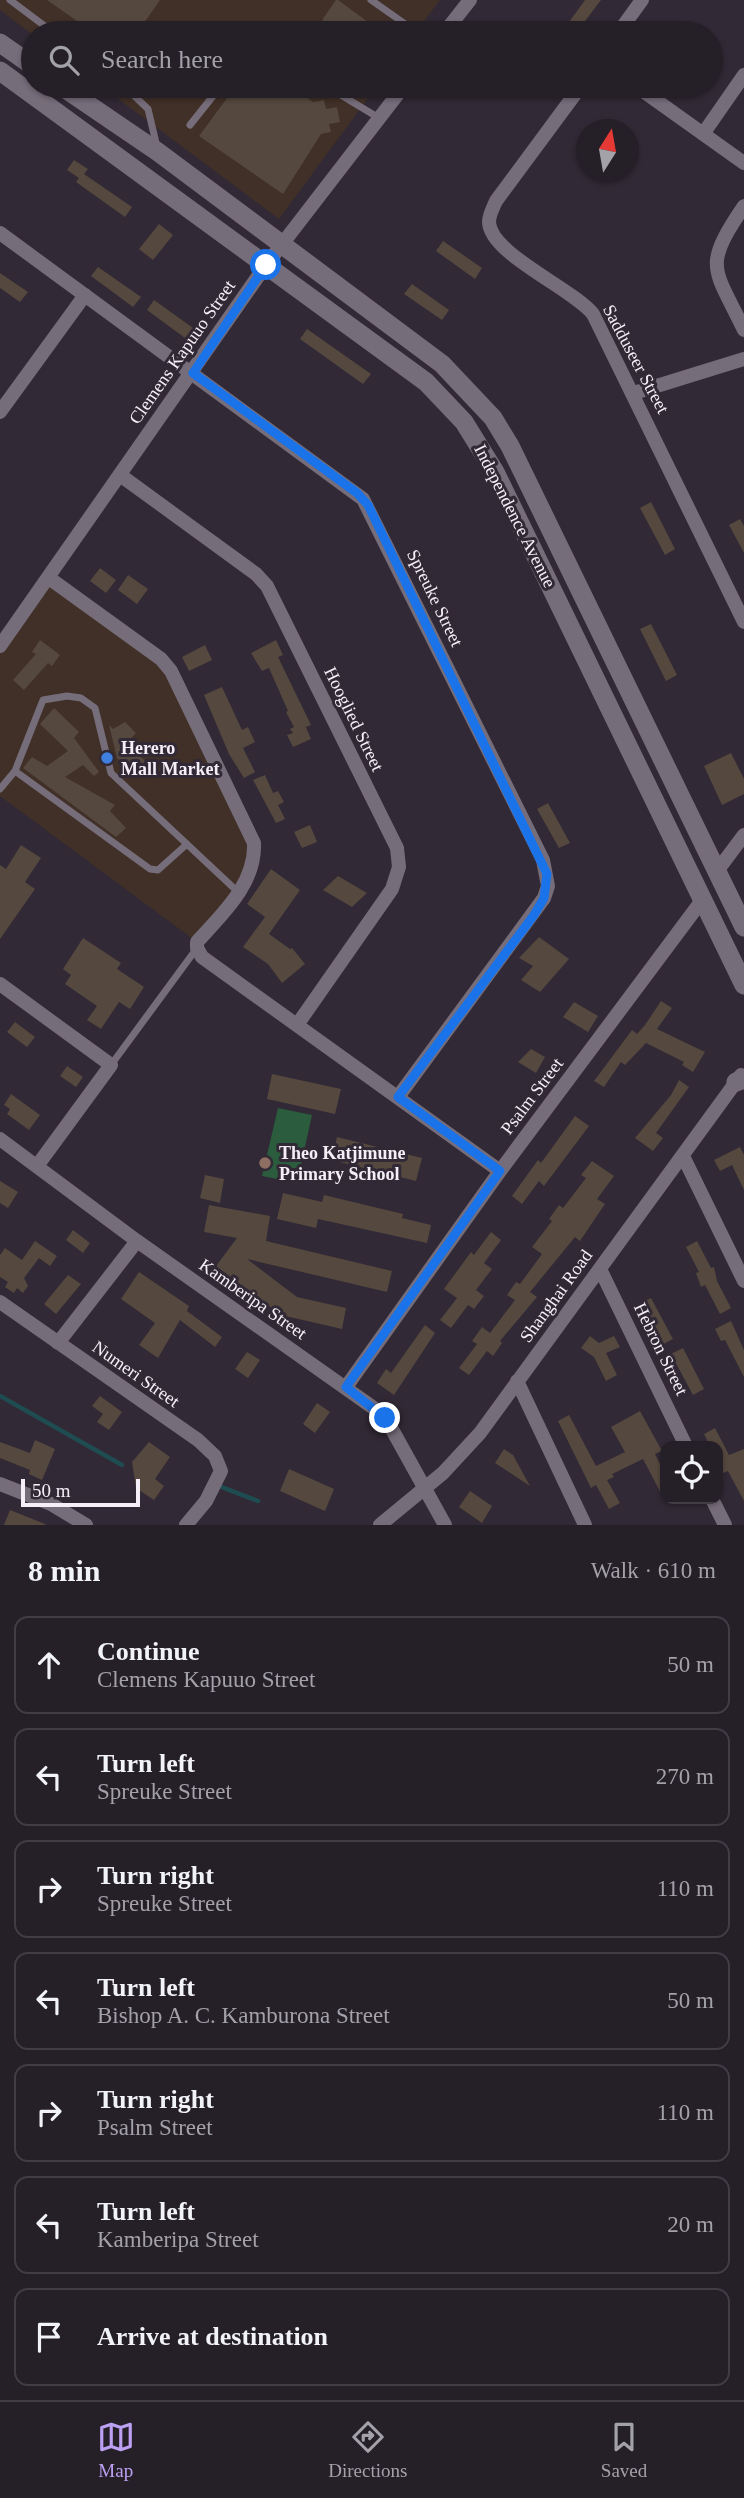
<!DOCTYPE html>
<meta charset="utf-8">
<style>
body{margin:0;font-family:"Times New Roman",serif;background:#312c34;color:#f1f3f6}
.controls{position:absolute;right:21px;bottom:21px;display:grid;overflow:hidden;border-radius:14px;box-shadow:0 2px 5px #0004}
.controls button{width:63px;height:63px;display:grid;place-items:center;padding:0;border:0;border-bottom:2px solid #423d45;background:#251f28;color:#f1f3f6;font:35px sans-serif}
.compass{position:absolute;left:576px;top:119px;width:63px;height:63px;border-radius:50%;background:#251f28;box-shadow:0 2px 5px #0004;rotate:11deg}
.scale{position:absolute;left:21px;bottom:18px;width:119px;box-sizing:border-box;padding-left:7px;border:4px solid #f5eff7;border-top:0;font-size:19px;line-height:24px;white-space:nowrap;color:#f5eff7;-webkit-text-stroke:5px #312935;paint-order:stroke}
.stop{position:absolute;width:21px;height:21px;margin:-16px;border:5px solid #1a73e8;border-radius:50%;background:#fff}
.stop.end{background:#1a73e8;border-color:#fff;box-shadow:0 2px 7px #0008}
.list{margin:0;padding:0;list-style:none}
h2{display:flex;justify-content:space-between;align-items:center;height:91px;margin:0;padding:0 28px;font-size:30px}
h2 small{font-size:23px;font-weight:400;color:#a3a2a8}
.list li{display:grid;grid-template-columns:46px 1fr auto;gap:21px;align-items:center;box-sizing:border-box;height:98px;margin:0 14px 14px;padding:0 14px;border:2px solid #423d45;border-radius:14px}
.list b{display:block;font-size:26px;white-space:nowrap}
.list p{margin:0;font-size:23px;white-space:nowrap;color:#a3a2a8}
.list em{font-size:23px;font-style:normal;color:#a3a2a8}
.icon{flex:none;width:38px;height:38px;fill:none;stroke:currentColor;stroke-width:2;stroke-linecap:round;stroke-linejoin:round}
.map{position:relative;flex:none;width:744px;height:1525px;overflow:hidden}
.search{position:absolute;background:#251f28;box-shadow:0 2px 5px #0004;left:21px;right:21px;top:21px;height:77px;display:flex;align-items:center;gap:18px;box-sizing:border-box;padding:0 24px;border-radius:38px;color:#a3a2a8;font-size:26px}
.sheet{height:875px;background:#251f28}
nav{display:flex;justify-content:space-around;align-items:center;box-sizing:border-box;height:98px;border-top:2px solid #423d45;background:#251f28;font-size:19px;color:#a3a2a8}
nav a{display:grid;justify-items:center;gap:4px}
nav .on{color:#bca0f2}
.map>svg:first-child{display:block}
.commercial{fill:#413027}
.green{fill:#2a5c3d}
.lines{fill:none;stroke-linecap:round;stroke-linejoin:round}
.stream{stroke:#1f4c51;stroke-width:4.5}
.building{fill:#55483e}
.service{stroke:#766d7a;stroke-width:7}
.minor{stroke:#766d7a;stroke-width:14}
.secondary{stroke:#766d7a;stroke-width:19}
.route{stroke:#1a73e8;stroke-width:9}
.shop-dot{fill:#3f7fe0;stroke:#312935;stroke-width:2.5}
.education-dot{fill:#8d6e63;stroke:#312935;stroke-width:2.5}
.labels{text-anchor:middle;stroke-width:6;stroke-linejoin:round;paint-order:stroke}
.street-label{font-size:18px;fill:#f5eff7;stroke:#312935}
.poi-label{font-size:18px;font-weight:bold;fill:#f5eff7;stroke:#312935;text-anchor:start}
</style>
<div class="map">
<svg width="744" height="1525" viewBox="0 0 744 1525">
<rect width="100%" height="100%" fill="#312935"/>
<path class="commercial" d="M0 0H440L415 33 33 35 0 10Z
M101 86H377L279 219Z
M49 578 160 659 231 791 253 863 197 942 0 796V646Z"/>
<path class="green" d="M278 1108 312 1115 297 1183 262 1176Z"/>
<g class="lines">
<path class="stream" d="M0 1396 122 1465
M219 1486 258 1501"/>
</g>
<path class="building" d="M47 0H160L137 33H94Z
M336 0H338L383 33H340L322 20Z
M585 0H601L579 29 569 22Z
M236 86H291L313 102 324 100 326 109 337 107 340 122 329 124 331 132 321 134 283 194 199 136Z
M74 160 88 169 84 174 132 207 125 217 76 182 79 178 67 170Z
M159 224 173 235 153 260 139 249Z
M443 241 482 268 475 279 436 251Z
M98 267 141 297 133 307 91 276Z
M0 273 28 292 20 302 0 288Z
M412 284 449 310 442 320 404 294Z
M154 300 193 328 185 338 147 310Z
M307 329 371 374 363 384 300 339Z
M651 502 675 549 665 555 640 508Z
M740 519 744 526V553L729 525Z
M100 568 116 580 106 593 90 581Z
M128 575 148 589 137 604 118 590Z
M651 624 677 675 666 681 640 629Z
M40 640 60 655 52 666 48 663 24 690 13 680 36 654 32 652Z
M276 640 283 655 278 657 311 725 306 727 311 739 293 747 287 735 293 733 290 729 294 727 286 712 288 711 269 668 262 671 251 653Z
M205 645 212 660 189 671 182 657Z
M222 687 242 730 248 727 255 742 243 748 255 772 244 778 229 754 204 695Z
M54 708 79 732 74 738 99 772 94 776 83 765 65 777 115 805 110 811 126 828 116 837 23 768 32 757 47 766 68 751 40 724Z
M125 722 136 733 127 743 145 761 133 774 117 758 109 725 113 729Z
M731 753 744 779V794L722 805 704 766Z
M265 775 273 793 278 791 284 802 278 805 285 819 276 823 253 780Z
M548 803 570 843 559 848 537 809Z
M310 825 317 842 302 848 294 832Z
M21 845 41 858 25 882 35 889 0 939V865L6 869Z
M271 869 300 890 269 934 290 949 292 948 305 964 282 983 268 964 243 947 265 917 247 904Z
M338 876 367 893 352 907 323 890Z
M539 937 569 959 540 992 521 980 533 966 519 958Z
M83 938 121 963 117 969 144 987 130 1009 119 1002 101 1029 87 1020 97 1006 65 984 71 975 63 969Z
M661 1001 672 1008 657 1029 705 1052 693 1072 682 1065 684 1062 646 1043 625 1065 621 1062 604 1087 594 1081 632 1030 637 1034 645 1025Z
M574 1002 598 1016 588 1032 563 1017Z
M15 1022 35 1037 27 1047 7 1032Z
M531 1049 545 1057 536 1073 518 1062Z
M67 1066 83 1077 76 1087 60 1076Z
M272 1074 341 1089 335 1114 267 1099Z
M679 1080 689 1087 656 1133 663 1138 653 1151 635 1138 671 1095Z
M11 1094 40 1115 29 1130 7 1114 10 1109 4 1105Z
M575 1116 589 1126 544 1186 539 1181 522 1204 512 1196 538 1160 541 1163Z
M337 1137 422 1158 416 1181 332 1160Z
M740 1147 744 1155V1190L732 1165 720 1171 714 1160Z
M592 1161 614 1176 597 1199 605 1204 580 1241 575 1237 530 1292 537 1297 500 1341 502 1343 493 1356 487 1351 469 1375 459 1368 477 1344 472 1341 482 1327 490 1333 515 1300 507 1295 516 1282 520 1284 542 1254 532 1247 552 1221 549 1219 559 1205 563 1208 586 1178 581 1175Z
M205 1175 224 1179 220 1203 200 1198Z
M0 1181 18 1192 8 1208 0 1203Z
M283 1193 322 1202 324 1195 403 1214 402 1218 431 1225 427 1243 318 1219 316 1228 277 1219Z
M209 1205 270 1216 266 1241 392 1271 387 1292 247 1259 297 1297 346 1308 342 1329 281 1315 216 1266 237 1238 204 1232Z
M73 1230 90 1243 83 1253 66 1240Z
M491 1232 501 1240 484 1263 492 1269 476 1290 484 1296 474 1309 468 1305 451 1328 440 1320 457 1298 444 1289 471 1252 474 1255Z
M35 1241 57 1256 50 1266 39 1258 24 1278 28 1286 23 1293 17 1288 14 1293 5 1287 8 1282 0 1277V1255L5 1248 22 1260Z
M697 1241 711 1268 714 1267 717 1281 731 1308 720 1314 705 1285 701 1287 696 1273 699 1272 686 1247Z
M139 1272 189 1306 187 1311 222 1337 215 1347 180 1320 158 1358 139 1345 155 1323 121 1299Z
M68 1275 81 1284 56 1314 44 1304Z
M651 1298 673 1339 662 1345 640 1303Z
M731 1321 744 1350V1377L725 1340 721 1341 715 1329Z
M425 1325 435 1333 394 1395 377 1383 386 1369 391 1373Z
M590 1336 599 1343 614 1336 620 1347 606 1353 617 1375 606 1381 594 1357 581 1348Z
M683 1348 704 1389 693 1395 671 1354Z
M247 1352 260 1360 248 1378 235 1369Z
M100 1396 122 1412 109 1430 97 1422 103 1414 92 1406Z
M317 1403 330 1412 315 1433 303 1424Z
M640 1411 662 1451 655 1454 665 1474V1501L643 1459 612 1474 614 1477 607 1480 620 1503 609 1509 596 1485 591 1488 558 1421 569 1415 596 1466 625 1452 611 1427Z
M715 1428 729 1455 744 1449V1501L728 1471 723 1473 718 1460V1446H710L704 1434Z
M35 1440 55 1449 42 1480 29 1474 30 1470 0 1458V1442L30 1453Z
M149 1442 170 1457 155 1479 164 1486 154 1500 136 1488 132 1462Z
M504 1449 513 1455 530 1486 495 1463Z
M289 1469 334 1489 325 1511 280 1491Z
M470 1491 492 1506 482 1523 459 1507Z
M10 1510 45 1524V1525H4Z"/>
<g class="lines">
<path class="service" d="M10 0 54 33
M371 0 418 33
M124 86 148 109 157 147
M326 86 379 118
M190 125 221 86
M15 771 150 869 158 870 187 844
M0 789 15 771 43 700 67 696 81 698 95 708 111 773 238 892
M111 1065 197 948"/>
<path class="minor" d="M444 33 470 0
M618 33 642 0
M581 86 496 201C493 208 489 215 489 222 490 254 572 288 593 314L744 622
M636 86 744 163
M703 134 744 75
M744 206C702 268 714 267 744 330
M0 233 363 499 543 860 548 886 544 898 398 1097
M634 393 744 359
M0 412 85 295
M120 475 256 574 267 586 397 848 399 867 392 889 297 1025
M49 578 161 659 171 671 254 843C256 884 222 914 197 942V948L202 957 500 1171
M0 646 266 265 404 86
M717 871 744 835
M0 984 111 1065 37 1166
M0 1139 137 1241 378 1411 389 1424 445 1525
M683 1156 744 1281
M600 1269 686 1446
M0 1302 198 1440 215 1456 221 1471 206 1501 186 1525
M58 1343 137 1241
M517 1381 585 1525
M346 1387 500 1171 703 899
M0 1484 51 1504 86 1525
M712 1499 725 1525
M380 1525 443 1473 480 1433 741 1075"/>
<path class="secondary" d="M0 43 33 66
M0 71 426 382 464 422 495 472 744 985
M61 86 158 152 442 364 493 418 510 446 744 927
M736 1082 744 1079"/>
</g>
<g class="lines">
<path class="route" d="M266 265 193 373 357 493 368 505 547 874 544 898 534 915 398 1097 500 1171 346 1387 385 1418"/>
</g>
<circle class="shop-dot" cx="107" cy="758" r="7"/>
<circle class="education-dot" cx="265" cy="1163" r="7"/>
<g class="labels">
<g class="street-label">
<text transform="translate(182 352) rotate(-55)" y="6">Clemens Kapuuo Street</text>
<text transform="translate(636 359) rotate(62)" y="6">Sadduseer Street</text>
<text transform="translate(515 516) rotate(63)" y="6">Independence Avenue</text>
<text transform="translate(435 598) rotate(64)" y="6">Spreuke Street</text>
<text transform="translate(354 719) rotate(64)" y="6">Hooglied Street</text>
<text transform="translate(532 1096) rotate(-53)" y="6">Psalm Street</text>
<text transform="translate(556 1296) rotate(-54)" y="6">Shanghai Road</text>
<text transform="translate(253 1299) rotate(35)" y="6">Kamberipa Street</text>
<text transform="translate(661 1349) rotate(64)" y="6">Hebron Street</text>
<text transform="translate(136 1374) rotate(35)" y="6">Numeri Street</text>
</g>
<g class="poi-label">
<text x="121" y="754">Herero<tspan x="121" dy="21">Mall Market</tspan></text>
<text x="279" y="1159">Theo Katjimune<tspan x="279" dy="21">Primary School</tspan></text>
</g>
</g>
</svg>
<div class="controls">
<button><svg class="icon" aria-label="locate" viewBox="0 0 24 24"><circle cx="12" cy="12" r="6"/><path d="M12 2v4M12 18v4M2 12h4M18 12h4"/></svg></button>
</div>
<svg class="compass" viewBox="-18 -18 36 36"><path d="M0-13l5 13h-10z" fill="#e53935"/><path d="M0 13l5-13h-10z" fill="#a3a2a8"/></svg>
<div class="scale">50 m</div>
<div class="stop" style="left:266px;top:265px"></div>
<div class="stop end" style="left:385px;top:1418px"></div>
<div class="search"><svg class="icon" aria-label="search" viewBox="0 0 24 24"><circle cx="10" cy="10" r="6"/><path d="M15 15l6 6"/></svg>Search here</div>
</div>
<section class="sheet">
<h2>8 min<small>Walk · 610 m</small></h2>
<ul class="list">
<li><svg class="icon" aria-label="ahead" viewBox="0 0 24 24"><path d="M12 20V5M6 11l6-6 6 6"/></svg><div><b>Continue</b><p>Clemens Kapuuo Street</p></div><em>50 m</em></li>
<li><svg class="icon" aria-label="left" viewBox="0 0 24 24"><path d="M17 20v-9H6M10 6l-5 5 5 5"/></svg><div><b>Turn left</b><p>Spreuke Street</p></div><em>270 m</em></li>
<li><svg class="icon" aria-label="right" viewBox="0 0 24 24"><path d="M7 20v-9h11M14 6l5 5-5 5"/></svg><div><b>Turn right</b><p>Spreuke Street</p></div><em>110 m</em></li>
<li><svg class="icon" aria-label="left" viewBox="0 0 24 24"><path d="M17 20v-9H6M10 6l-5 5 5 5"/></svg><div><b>Turn left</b><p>Bishop A. C. Kamburona Street</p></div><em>50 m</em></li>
<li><svg class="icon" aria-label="right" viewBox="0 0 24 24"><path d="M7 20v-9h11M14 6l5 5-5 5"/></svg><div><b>Turn right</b><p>Psalm Street</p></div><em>110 m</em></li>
<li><svg class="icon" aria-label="left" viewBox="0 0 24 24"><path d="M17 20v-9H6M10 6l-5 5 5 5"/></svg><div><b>Turn left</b><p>Kamberipa Street</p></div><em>20 m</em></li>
<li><svg class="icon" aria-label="arrive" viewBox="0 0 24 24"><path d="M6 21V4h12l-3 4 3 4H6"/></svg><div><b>Arrive at destination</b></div></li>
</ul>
</section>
<nav>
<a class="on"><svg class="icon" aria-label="map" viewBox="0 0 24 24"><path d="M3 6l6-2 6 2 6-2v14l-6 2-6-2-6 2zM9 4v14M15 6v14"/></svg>Map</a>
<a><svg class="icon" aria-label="directions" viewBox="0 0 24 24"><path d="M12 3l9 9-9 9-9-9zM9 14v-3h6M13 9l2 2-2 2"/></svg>Directions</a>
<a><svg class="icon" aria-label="saved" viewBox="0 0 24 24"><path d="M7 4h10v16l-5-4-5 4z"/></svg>Saved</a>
</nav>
